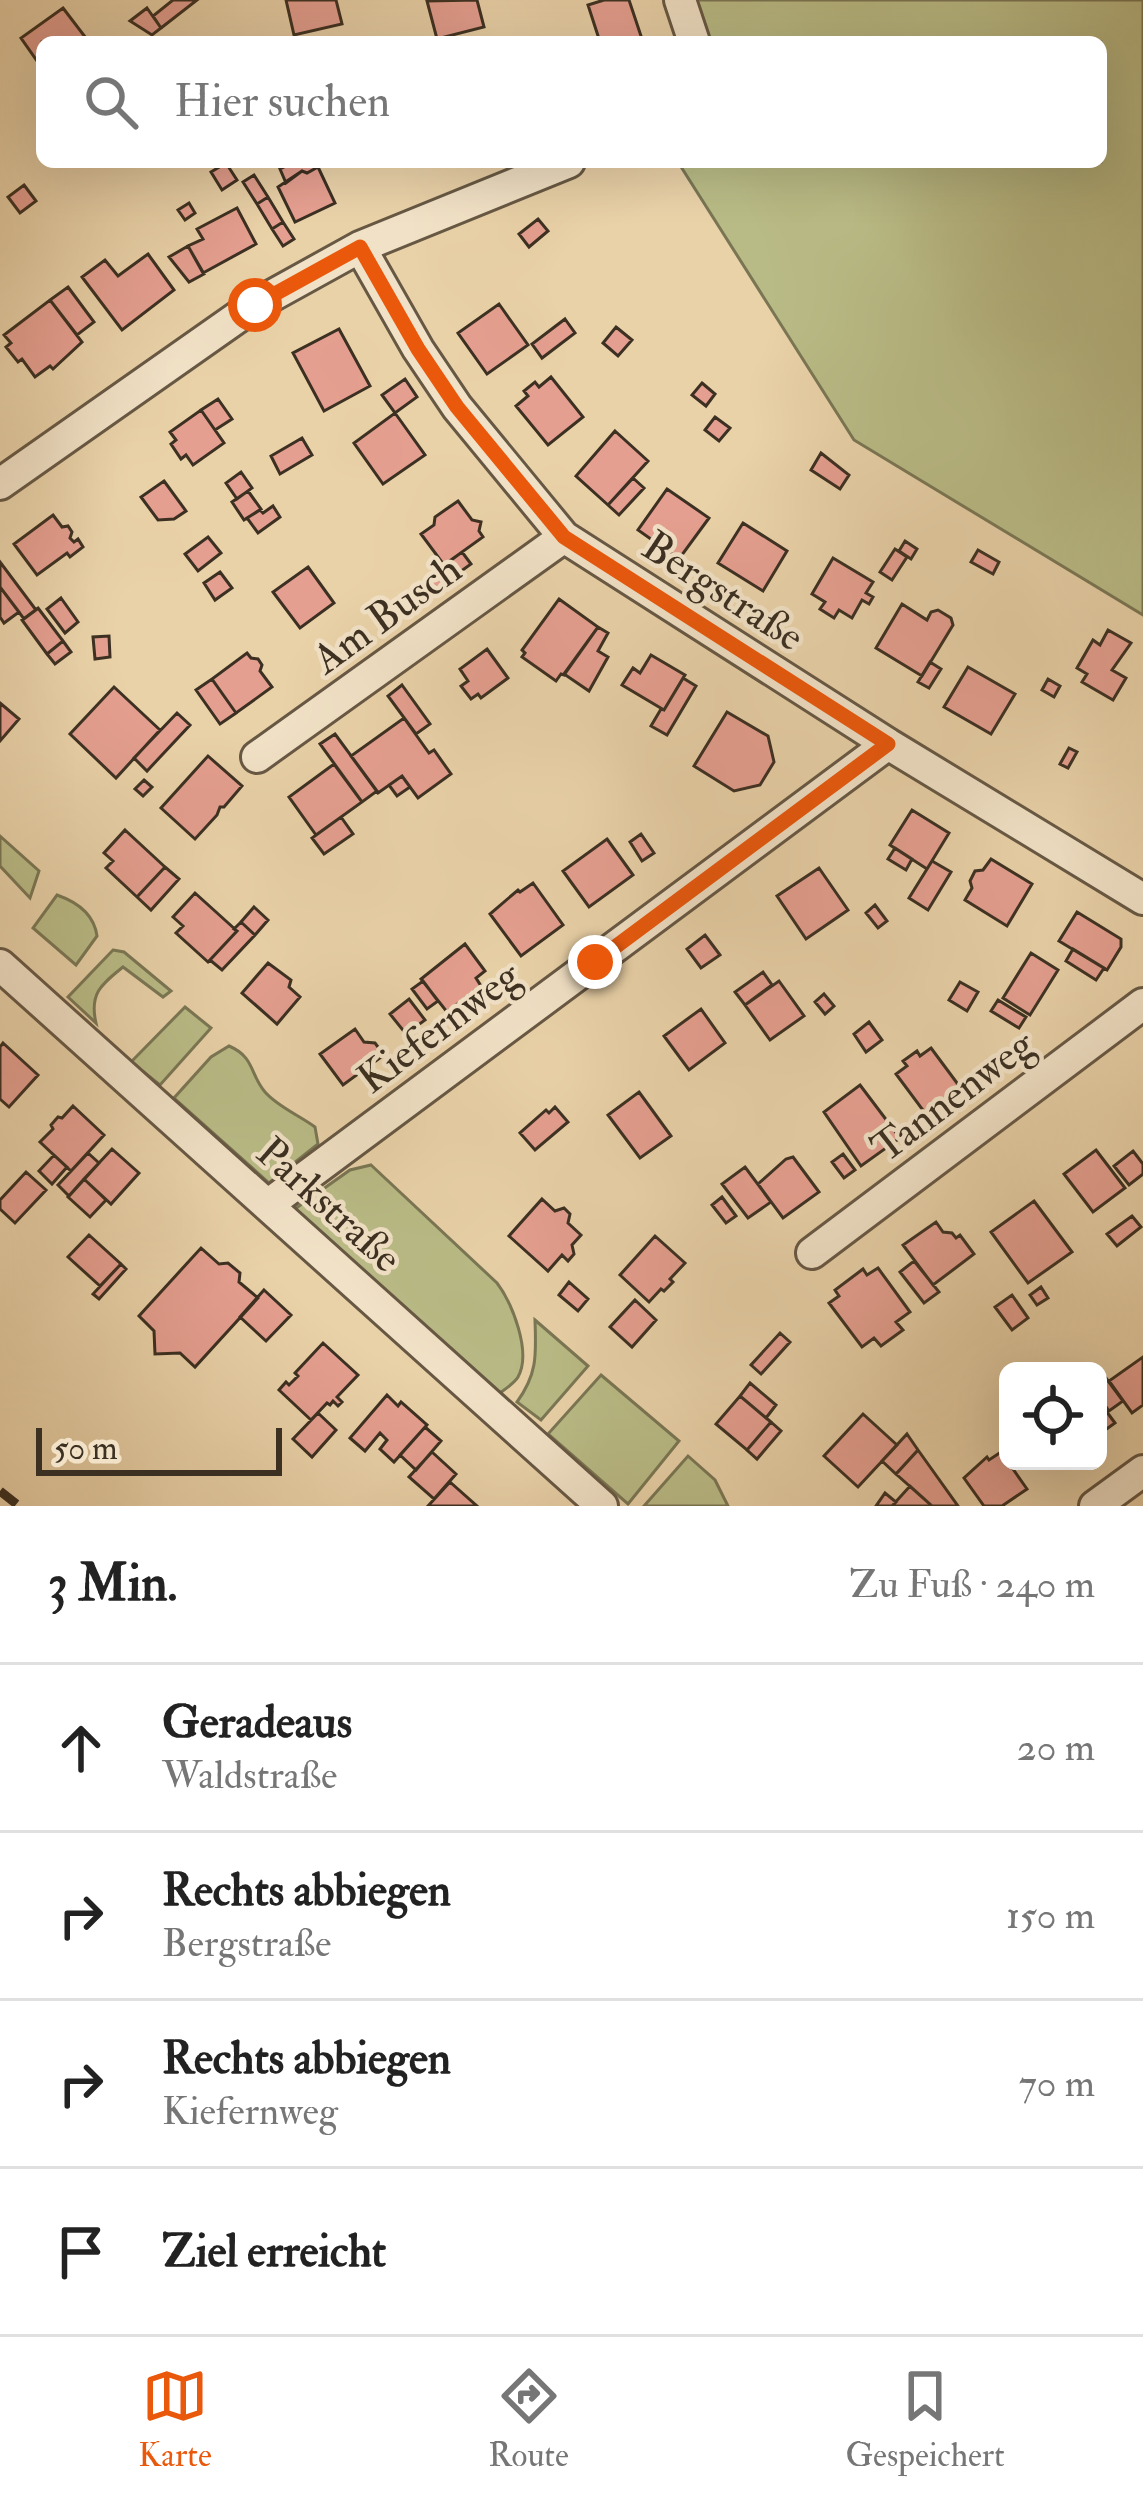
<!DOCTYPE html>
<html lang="de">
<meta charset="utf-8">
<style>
body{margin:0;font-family:"IM FELL Double Pica",serif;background:#f2f2f2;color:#222}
.controls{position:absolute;right:36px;bottom:36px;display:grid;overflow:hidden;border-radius:18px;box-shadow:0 12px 48px #0002}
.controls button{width:108px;height:108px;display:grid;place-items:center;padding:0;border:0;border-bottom:3px solid #e0e0e0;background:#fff;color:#222;font:60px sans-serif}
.scale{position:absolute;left:36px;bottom:30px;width:246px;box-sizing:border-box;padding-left:12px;border:6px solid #3c3022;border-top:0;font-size:33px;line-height:42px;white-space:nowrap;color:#3c3022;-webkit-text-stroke:9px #f1e1c6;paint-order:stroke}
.stop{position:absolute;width:36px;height:36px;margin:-27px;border:9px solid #ea580c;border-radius:50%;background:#fff}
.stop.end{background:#ea580c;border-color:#fff;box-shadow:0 3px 12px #0008}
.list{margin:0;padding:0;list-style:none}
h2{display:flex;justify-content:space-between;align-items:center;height:156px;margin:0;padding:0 48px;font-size:51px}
h2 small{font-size:39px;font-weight:400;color:#767676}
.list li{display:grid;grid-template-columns:78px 1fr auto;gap:36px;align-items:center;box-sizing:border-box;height:168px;padding:0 48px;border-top:3px solid #e0e0e0}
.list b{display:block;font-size:45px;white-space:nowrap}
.list p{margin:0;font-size:39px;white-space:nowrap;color:#767676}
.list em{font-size:39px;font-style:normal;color:#767676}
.icon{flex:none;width:66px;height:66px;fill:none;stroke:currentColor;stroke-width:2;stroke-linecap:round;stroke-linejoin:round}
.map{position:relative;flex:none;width:1143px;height:1506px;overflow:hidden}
.search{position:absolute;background:#fff;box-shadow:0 12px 48px #0002;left:36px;right:36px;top:36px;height:132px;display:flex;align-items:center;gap:30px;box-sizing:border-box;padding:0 42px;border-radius:18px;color:#767676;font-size:45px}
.sheet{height:828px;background:#fff}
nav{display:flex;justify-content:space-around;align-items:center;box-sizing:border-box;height:168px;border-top:3px solid #e0e0e0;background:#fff;font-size:33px;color:#767676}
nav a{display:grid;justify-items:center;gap:6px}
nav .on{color:#ea580c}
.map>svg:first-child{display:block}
.green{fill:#b9bb86;stroke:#7a7654;stroke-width:3}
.building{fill:#e59f90;stroke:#3c3022;stroke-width:3}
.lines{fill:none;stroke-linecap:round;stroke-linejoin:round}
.street-casing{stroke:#675844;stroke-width:36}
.street{stroke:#f1e1c6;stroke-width:30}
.rail{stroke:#3c3022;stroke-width:9;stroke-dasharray:21 21;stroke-linecap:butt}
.route{stroke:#ea580c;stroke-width:15}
.labels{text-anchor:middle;stroke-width:9;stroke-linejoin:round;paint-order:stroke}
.street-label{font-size:42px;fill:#3c3022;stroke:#f1e1c6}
</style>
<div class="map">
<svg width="1143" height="1506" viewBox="0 0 1143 1506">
<rect width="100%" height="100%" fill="#e9d1a8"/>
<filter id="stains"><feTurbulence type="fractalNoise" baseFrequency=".00167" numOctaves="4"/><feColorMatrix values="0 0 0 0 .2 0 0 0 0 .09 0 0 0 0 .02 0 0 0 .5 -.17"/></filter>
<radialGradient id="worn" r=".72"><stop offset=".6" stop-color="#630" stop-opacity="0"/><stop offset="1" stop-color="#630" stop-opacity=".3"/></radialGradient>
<path class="green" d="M680 0H1143V615L854 440 678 162H1101V42H694Z
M0 836 39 871 30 898 0 866Z
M57 895C77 902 94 914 97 936L76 965 33 928Z
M113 950 124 952 171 991 163 997 123 967C102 984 89 993 96 1023L68 997Z
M185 1007 211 1028 160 1085 131 1062Z
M229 1046C255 1057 250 1075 265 1092 278 1107 299 1115 315 1127L318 1144 269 1183 174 1098 211 1057Z
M371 1165 497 1283C512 1303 532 1352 518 1377 514 1384 502 1391 496 1396L292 1211 350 1170Z
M535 1320 588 1366 541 1420 517 1402C538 1373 536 1354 535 1320Z
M601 1375 679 1441 628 1504 548 1434Z
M688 1456 715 1480 728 1506H644Z"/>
<path class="building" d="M173 0H197L161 28 153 16Z
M286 0H336L342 24 294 35Z
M477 0 484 27 437 39 427 1Z
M604 0H629L643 42H600L588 5Z
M63 8 89 42H42V68L21 38Z
M147 8 161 28 152 35 130 21Z
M294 162H315L318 167 307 173 302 171 286 183 280 169Z
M226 163 237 180 222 190 211 172Z
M318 167 335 203 295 222 278 187 302 171 307 173Z
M254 175 268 197 257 204 243 182Z
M24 185 36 201 20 213 8 197Z
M268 197 283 222 272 229 257 204Z
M189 203 195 213 185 220 178 210Z
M237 208 256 244 203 273 188 246 203 239 197 229Z
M538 219 548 231 529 247 519 234Z
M283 222 294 239 283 246 272 229Z
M188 246 204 274 189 282 169 257Z
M148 254 174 290 122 330 82 277 105 260 118 276Z
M68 287 94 322 77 335 50 300Z
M50 300 82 342 53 369 50 366 35 377 22 359 18 362 6 347 11 343 4 335Z
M499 304 528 345 487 374 458 333Z
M565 319 575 333 542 358 532 344Z
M616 327 632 340 618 356 603 343Z
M339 329 370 386 324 411 293 353Z
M551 377 583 417 548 445 516 406 528 396 524 391 535 382 539 387Z
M405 379 417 397 395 413 382 395Z
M702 383 715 394 706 406 692 395Z
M218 399 232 419 215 430 201 410Z
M201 410 224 443 193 465 186 455 181 459 171 444 176 440 170 432Z
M395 413 425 455 383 484 354 443Z
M715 417 730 428 719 441 705 430Z
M615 431 648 461 608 505 576 476Z
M302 438 312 455 280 474 271 456Z
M821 453 849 475 840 489 811 470Z
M241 472 252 488 237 499 226 483Z
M633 478 644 488 619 515 608 505Z
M164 481 186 511 174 519 158 520 141 497Z
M667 489 709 518 679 559 638 530Z
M248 491 261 509 244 520 232 502Z
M458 501 472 520 481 522 479 531 483 537 444 565 421 534 434 525 435 517Z
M273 506 280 517 258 533 247 518 260 510 263 513Z
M53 515 62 527 68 526 72 532 70 538 74 542 78 539 83 547 70 557 67 553 37 575 14 544Z
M743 523 787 551 763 591 718 563Z
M208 537 221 553 198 571 185 554Z
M905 541 917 549 911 559 899 551Z
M895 549 907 557 892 580 880 572Z
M978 550 999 562 993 574 971 562Z
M462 552 471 564 435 590 427 578Z
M833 558 873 582 866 593 873 597 869 604 862 600 852 618 839 610 834 618 820 609 825 602 812 594Z
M0 562 36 610 24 619 0 587Z
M308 567 334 603 300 628 273 592Z
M220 572 232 588 215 600 204 583Z
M0 587 19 612 4 623 0 617Z
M61 598 78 622 65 633 47 609Z
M559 599 598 627 564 675 561 674 556 681 522 657 525 653 522 650Z
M902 604 927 620 931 612 938 610 951 618 953 625 922 676 876 648Z
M38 608 63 641 47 654 22 620Z
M598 627 608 633 598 651 608 657 589 691 564 674Z
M1108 630 1131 643 1112 670 1126 678 1113 700 1082 682 1087 674 1077 668 1093 640 1100 645Z
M109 636 110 657 95 659 93 637Z
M63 641 71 652 55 664 47 654Z
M487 649 508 678 481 698 478 694 471 699 461 686 468 681 460 669Z
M247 653 251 658 258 659 262 665 260 671 272 687 236 713 212 679Z
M651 655 685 675 664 710 622 685 633 668 640 673Z
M930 662 941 669 929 688 918 682Z
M968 667 1015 694 991 734 944 707Z
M683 678 696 686 667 735 651 726 661 709 664 710Z
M212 679 236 713 220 724 196 690Z
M1048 679 1060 686 1054 697 1042 690Z
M402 685 430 724 416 734 388 696Z
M114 687 160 730 116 778 70 734Z
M0 703 19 719 0 741Z
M727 712 768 736 774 762 760 785 734 791 694 766Z
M177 713 190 725 147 771 134 758Z
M404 718 429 753 434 750 451 774 418 798 402 776 378 793 351 756Z
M335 734 377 791 362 802 320 744Z
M1069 748 1077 752 1068 768 1060 764Z
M208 756 242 786 224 807H220L217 815 195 839 161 808Z
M334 764 362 802 316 835 289 797Z
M402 776 410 787 397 796 389 785Z
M144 780 152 787 143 796 135 789Z
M912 810 949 833 927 869 890 845Z
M341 817 353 834 324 854 312 838Z
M125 830 165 867 137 897 106 868 113 861 104 853Z
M641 834 654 853 642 861 630 842Z
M607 839 633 875 589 907 563 871Z
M895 848 912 859 906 870 888 859Z
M991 859 1032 884 1007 926 965 900 972 888 970 881 975 871 983 870Z
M932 861 951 872 928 910 909 898Z
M165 867 179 879 151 910 137 897Z
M819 868 848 910 806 939 777 896Z
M533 883 563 925 521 956 490 914 518 890 520 892Z
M195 893 237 931 208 962 176 933 183 926 173 917Z
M875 905 887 921 878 928 866 913Z
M254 907 268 920 255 935 241 922Z
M1077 912 1121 939V947L1107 970 1059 941Z
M241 922 255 935 222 970 210 960 237 931 234 929Z
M705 935 720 955 701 968 687 949Z
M465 944 485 971 476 978 481 986 447 1012 421 979Z
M1073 949 1104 968 1096 980 1066 961Z
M1031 953 1058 970 1030 1015 1003 998Z
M268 963 291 980 289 987 300 997 277 1024 242 993Z
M763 972 772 985 745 1005 735 992Z
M423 981 438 1001 427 1009 412 989Z
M779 981 804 1016 770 1040 745 1005Z
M960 982 978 992 967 1011 949 1000Z
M824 994 834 1006 825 1014 815 1002Z
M409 999 425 1020 406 1034 390 1014Z
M998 1000 1026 1017 1019 1028 991 1011Z
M701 1009 725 1043 689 1070 664 1036Z
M869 1022 882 1040 866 1052 854 1034Z
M355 1029 364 1042 375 1043 384 1055 343 1085 320 1054Z
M3 1043 38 1075 9 1107 0 1099V1047Z
M931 1048 960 1087 925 1113 896 1074 907 1066 903 1061 917 1051 920 1056Z
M860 1085 900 1138 861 1166 824 1112Z
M639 1092 671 1136 640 1158 608 1115Z
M73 1106 104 1135 71 1171 40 1142 53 1129 51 1125 58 1117 62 1118Z
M555 1107 568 1122 535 1150 520 1133 546 1110 549 1113Z
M112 1149 139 1173 111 1204 84 1179Z
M1096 1150 1125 1188 1093 1212 1064 1174Z
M1133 1151 1143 1164V1174L1129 1185 1114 1166Z
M88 1153 99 1163 69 1196 58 1185Z
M843 1154 855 1170 844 1178 832 1162Z
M54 1155 67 1167 52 1184 39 1171Z
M793 1157 819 1192 783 1218 758 1184 786 1159Z
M745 1167 771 1202 748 1218 722 1184Z
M26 1172 46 1190 15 1223 0 1209V1200Z
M84 1179 106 1200 90 1217 68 1197Z
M722 1197 736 1216 726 1223 712 1205Z
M542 1199 555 1211 564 1208 570 1214 568 1223 581 1235 572 1245 574 1254 568 1261 562 1255 548 1271 509 1236Z
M1034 1201 1072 1252 1028 1283 991 1232Z
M1132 1216 1141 1227 1117 1246 1107 1234Z
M936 1222 943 1232 952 1233 956 1238 960 1235 974 1254 933 1285 903 1245Z
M89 1235 121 1264 100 1286 68 1257Z
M655 1236 685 1263 670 1279 673 1282 664 1291 661 1289 649 1302 620 1275Z
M201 1248 219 1264 228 1263 240 1273 239 1282 258 1298 195 1367 180 1353 155 1354 154 1331 139 1316Z
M914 1261 939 1292 924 1303 900 1272Z
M121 1264 126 1269 99 1299 93 1294Z
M878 1268 910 1312 896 1322 903 1330 881 1346 874 1338 862 1347 829 1303 839 1296 835 1290 863 1269 867 1275Z
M569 1282 588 1299 578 1311 559 1295Z
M1041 1287 1048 1298 1037 1305 1030 1295Z
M264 1290 291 1315 266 1341 240 1317Z
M1012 1295 1028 1318 1012 1330 995 1307Z
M635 1300 656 1320 632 1347 610 1327Z
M780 1333 790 1342 761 1374 751 1365Z
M323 1343 358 1375 337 1397 342 1402 338 1406 333 1401 330 1405 327 1403 311 1420 279 1390 286 1382 289 1385 298 1376 295 1373Z
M1143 1357V1405L1132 1413 1109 1381Z
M1097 1366 1123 1401 1109 1411 1098 1395V1371H1090Z
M750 1383 776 1405 766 1418 740 1396Z
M387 1395 398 1406 401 1402 427 1425 394 1462 380 1449 387 1440 380 1433 365 1451 350 1438Z
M740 1396 771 1422 747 1450 716 1424Z
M1098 1400 1115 1423 1098 1435Z
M318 1413 336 1430 312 1457 293 1439Z
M863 1414 897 1445 858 1487 824 1456Z
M771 1422 781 1431 757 1459 747 1450Z
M425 1427 441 1441 416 1470 400 1455Z
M907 1434 918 1450 896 1474 882 1461Z
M918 1450 958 1506H932L896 1474Z
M432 1452 456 1474 434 1499 409 1477Z
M1001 1452 1027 1489 1002 1506H984L964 1478 987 1457 989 1460Z
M450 1482 477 1506H428Z
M910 1486 932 1506H892Z
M885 1493 896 1502 892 1506H876Z"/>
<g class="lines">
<g class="street-casing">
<path id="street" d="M680 0 694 42
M360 247 418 349 457 407 564 537 888 744 1143 899
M0 484 255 305 360 247 569 162
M257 757 564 537
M0 965 602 1506
M269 1204 888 744
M812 1253 1143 1004
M1095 1506 1143 1471"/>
</g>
<use href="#street" class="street"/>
<path class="rail" d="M0 1491 19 1506"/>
</g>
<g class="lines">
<path class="route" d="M255 305 360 247 418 349 457 407 564 537 888 744 595 962"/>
</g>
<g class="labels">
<g class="street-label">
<text transform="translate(724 590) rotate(33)" y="15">Bergstraße</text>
<text transform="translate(386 613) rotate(-36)" y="15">Am Busch</text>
<text transform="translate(438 1026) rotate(-37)" y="15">Kiefernweg</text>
<text transform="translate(952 1095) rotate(-37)" y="15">Tannenweg</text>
<text transform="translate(330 1204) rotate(42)" y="15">Parkstraße</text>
</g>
</g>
<rect width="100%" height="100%" filter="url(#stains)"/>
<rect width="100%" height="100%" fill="url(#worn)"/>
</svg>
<div class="controls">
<button><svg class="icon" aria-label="locate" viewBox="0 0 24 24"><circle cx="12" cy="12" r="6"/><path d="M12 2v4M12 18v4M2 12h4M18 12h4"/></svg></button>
</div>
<div class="scale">50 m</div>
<div class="stop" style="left:255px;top:305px"></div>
<div class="stop end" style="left:595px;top:962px"></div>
<div class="search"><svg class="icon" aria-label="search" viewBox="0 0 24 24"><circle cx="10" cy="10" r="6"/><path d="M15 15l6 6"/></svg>Hier suchen</div>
</div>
<section class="sheet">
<h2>3 Min.<small>Zu Fuß · 240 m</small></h2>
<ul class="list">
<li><svg class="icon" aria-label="ahead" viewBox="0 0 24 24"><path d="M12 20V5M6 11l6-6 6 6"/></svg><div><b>Geradeaus</b><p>Waldstraße</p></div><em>20 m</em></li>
<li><svg class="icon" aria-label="right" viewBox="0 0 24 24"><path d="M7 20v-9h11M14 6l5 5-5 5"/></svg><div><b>Rechts abbiegen</b><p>Bergstraße</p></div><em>150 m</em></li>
<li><svg class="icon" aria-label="right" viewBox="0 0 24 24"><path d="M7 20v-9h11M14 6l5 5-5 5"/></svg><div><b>Rechts abbiegen</b><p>Kiefernweg</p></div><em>70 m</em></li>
<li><svg class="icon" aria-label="arrive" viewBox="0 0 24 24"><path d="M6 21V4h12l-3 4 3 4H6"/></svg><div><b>Ziel erreicht</b></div></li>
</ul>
</section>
<nav>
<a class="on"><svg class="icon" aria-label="map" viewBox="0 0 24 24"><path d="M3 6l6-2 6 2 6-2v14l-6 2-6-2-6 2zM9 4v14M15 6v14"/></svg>Karte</a>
<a><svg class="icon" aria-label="directions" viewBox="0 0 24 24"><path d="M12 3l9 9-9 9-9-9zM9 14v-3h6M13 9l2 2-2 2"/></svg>Route</a>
<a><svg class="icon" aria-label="saved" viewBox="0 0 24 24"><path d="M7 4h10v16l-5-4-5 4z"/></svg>Gespeichert</a>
</nav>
